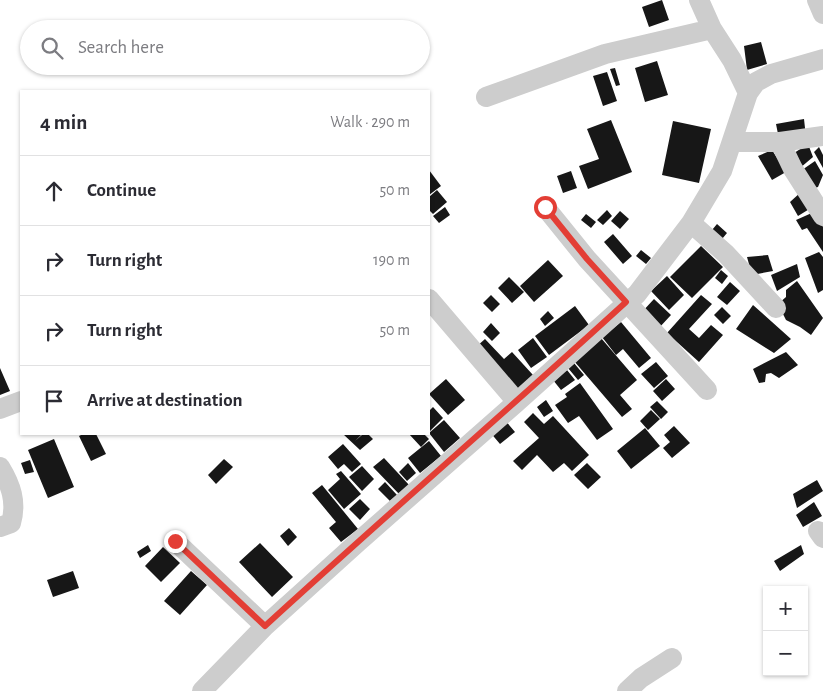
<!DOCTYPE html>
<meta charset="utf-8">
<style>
body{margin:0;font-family:"Alegreya Sans",sans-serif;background:#f2f2f3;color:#2b2b33}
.controls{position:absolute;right:15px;bottom:15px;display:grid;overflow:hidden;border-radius:0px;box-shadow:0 1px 4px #0004}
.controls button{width:45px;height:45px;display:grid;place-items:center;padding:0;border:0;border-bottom:1px solid #e1e1e2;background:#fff;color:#2b2b33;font:25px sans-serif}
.stop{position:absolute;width:15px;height:15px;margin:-11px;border:4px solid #e33e35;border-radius:50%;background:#fff}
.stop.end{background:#e33e35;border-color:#fff;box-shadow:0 1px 5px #0008}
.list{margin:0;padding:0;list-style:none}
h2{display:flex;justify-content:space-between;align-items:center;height:65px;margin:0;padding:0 20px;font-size:21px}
h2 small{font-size:16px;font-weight:400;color:#7c7c81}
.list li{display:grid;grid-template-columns:32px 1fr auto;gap:15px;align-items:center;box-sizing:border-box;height:70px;padding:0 20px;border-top:1px solid #e1e1e2}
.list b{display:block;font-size:19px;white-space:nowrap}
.list em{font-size:16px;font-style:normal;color:#7c7c81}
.icon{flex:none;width:28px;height:28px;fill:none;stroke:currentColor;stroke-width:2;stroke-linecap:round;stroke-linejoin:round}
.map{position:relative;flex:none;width:823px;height:691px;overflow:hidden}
.search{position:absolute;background:#fff;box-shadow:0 1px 4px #0004;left:20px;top:20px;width:410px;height:55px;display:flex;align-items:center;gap:12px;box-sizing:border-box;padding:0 18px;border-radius:28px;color:#7c7c81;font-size:19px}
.panel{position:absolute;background:#fff;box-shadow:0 1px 4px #0004;left:20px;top:90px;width:410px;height:345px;border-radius:0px}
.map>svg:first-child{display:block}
.building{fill:#171717}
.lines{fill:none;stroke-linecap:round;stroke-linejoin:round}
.minor{stroke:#cdcdcd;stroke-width:20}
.route{stroke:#e33e35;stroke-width:6}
</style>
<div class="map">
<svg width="823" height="691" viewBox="0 0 823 691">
<rect width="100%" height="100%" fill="#fff"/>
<path class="building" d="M662 0 669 20 649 27 642 7Z
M761 42 767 64 747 70 744 46Z
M657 61 668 95 645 102 635 68Z
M615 68 620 85 616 86 610 69Z
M607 72 617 101 603 106 593 76Z
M804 119 806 137 779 139 776 124Z
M611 120 632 172 588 189 579 166 599 159 587 129Z
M673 121 711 129 699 183 662 175Z
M808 144 813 157 800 168 791 155Z
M819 147 823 155V168L814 152Z
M772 150 786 172 772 180 758 156Z
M815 161 823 175 818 187 812 189 802 170Z
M429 170 441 186 429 195Z
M571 171 577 188 563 193 557 176Z
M437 190 447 202 433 214 429 210V197Z
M801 192 811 208 798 216 790 202Z
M445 207 450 215 439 223 433 216Z
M607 210 612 216 603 225 597 220Z
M620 211 629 219 620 229 611 221Z
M814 212 823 227V252L807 228 802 230 796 220Z
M586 214 596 222 591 228 581 220Z
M717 224 727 233 722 239 712 230Z
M613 234 632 256 623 264 604 242Z
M701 246 723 267 692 298 670 277Z
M641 250 651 258 646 264 636 256Z
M819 252 823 257V290L818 293 805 258Z
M768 255 773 271 752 275 747 257Z
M548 260 563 276 534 302 520 286Z
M797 264 800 277 777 291 771 275Z
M721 270 728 276 722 284 715 278Z
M667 276 684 295 669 310 651 291Z
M509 277 524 292 512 303 498 288Z
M797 281 823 318 811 335 800 327 786 320 778 304 786 297V290Z
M730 282 740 291 727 305 717 297Z
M491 295 500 304 492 312 483 303Z
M701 295 712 304 689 329 699 338 711 325 723 335 699 362 667 333Z
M654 299 671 315 658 329 641 313Z
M753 305 791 339 774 353 736 329Z
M575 306 589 325 549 355 535 336Z
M722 307 731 316 723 324 714 315Z
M548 311 554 318 545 326 540 319Z
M621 322 651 358 639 368 623 349 616 355 602 337Z
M491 323 500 333 492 341 483 332Z
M533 338 547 357 531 368 518 350Z
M601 338 637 380 620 395 632 409 622 417 574 361Z
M485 339 504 359 512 352 533 375 516 391 476 347Z
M786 352 798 365 779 378 771 373 766 374 765 382 759 383 753 369Z
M656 362 668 376 654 388 641 374Z
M574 363 584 375 578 380 568 368Z
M0 368 10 391 0 395Z
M567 370 575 380 561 390 553 380Z
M446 379 465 400 448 415 429 394Z
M666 379 675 389 662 401 653 391Z
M580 383 613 429 597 440 579 416 568 423 555 405 567 397 565 394Z
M546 400 553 411 544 417 537 407Z
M657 401 668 412 661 419 650 407Z
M433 407 443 418 429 432V411Z
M651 410 660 419 648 430 640 421Z
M533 413 544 424 553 416 589 455 572 471 564 463 553 472 537 455 522 470 513 461 539 438 524 422Z
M504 419 515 432 500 444 489 431Z
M444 420 460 438 444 452 429 433Z
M674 426 690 443 672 458 663 448 670 442 664 435Z
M645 428 660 446 631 469 617 451Z
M83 434H96L106 454 91 461 79 436Z
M343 434H362L355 441 363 434H368L373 439 360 450Z
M409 434H424L429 439 421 447Z
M54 439 74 487 48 498 28 450Z
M429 441 441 456 420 473 408 458Z
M343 444 361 464 352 472 344 464 338 469 328 457Z
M384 458 410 486 400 495 373 467Z
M224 459 233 467 216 484 208 475Z
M30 460 34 472 25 474 21 463Z
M408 463 416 473 407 481 399 472Z
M587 463 601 477 588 489 574 475Z
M362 466 374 479 362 491 349 477Z
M341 471 361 494 344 509 328 490 340 479 336 474Z
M817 480 823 491 797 508 793 494Z
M385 482 397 495 390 501 378 489Z
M322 485 358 529 341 542 329 528 336 522 312 493Z
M360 499 370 509 360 520 349 509Z
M814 502 822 516 803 527 796 515Z
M289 528 297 537 288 546 280 536Z
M260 543 293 577 272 597 239 562Z
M148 545 151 551 140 558 137 552Z
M801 545 804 554 780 571 774 561Z
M163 547 180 563 161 582 145 566Z
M73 571 79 588 53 597 47 580Z
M191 571 207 585 180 615 164 601Z"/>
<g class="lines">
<path class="minor" d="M699 0 712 29 732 60 748 93
M817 0 823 14
M486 97 605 54 712 29
M732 142H780L793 169 823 216
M780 142 823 136
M545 207 587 259 707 390
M691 223 726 254 776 308
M429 299 517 402
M0 409 21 401
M0 467C11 485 17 502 11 523L0 527
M818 531 823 538
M175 541 265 626
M202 691 265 626 358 542 517 402 637 294 691 223 722 171 748 93 756 82 771 74 823 59
M627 691 641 678 672 658"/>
</g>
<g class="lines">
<path class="route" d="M175 541 265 626C384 517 507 411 626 302L587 259 545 207"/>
</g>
</svg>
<div class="controls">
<button>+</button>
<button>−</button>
</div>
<div class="stop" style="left:545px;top:207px"></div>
<div class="stop end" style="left:175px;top:541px"></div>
<div class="search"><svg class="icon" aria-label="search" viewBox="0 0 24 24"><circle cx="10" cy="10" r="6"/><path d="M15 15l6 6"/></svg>Search here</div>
<section class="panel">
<h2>4 min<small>Walk · 290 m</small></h2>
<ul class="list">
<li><svg class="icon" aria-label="ahead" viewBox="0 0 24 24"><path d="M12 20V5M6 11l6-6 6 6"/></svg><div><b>Continue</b></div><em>50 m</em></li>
<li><svg class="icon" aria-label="right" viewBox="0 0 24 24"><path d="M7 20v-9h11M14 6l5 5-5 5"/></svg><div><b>Turn right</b></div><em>190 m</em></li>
<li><svg class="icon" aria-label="right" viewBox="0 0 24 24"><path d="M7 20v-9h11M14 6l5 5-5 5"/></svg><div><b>Turn right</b></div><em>50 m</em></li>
<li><svg class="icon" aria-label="arrive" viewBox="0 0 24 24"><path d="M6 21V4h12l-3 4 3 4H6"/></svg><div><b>Arrive at destination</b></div></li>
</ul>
</section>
</div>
